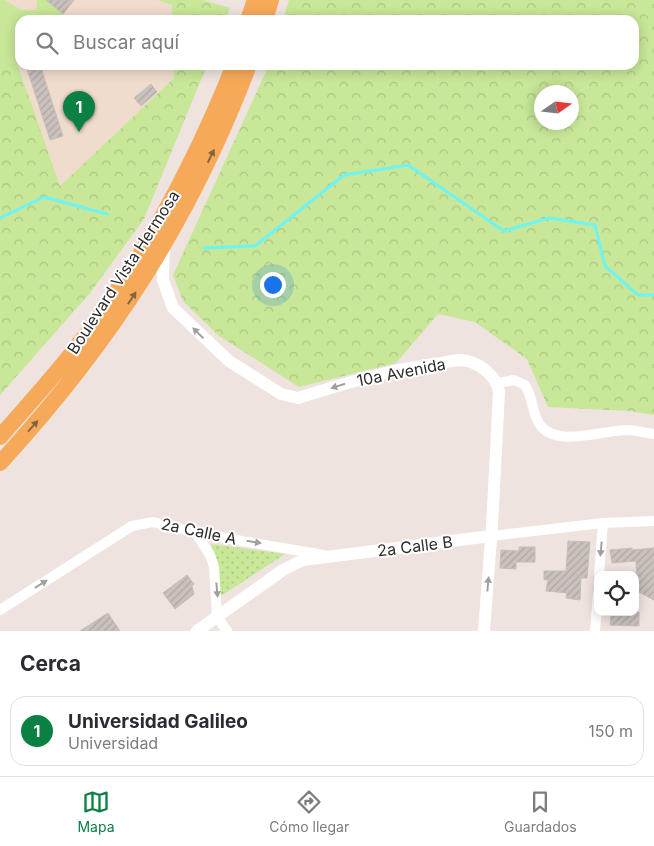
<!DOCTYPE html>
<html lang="es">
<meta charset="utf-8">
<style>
body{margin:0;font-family:Inter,sans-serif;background:#f2f2f3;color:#2b2b33}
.controls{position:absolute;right:15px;bottom:15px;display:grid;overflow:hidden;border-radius:10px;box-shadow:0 2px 12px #0003}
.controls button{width:45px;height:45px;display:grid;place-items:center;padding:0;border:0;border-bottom:1px solid #e1e1e2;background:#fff;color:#2b2b33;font:25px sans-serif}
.compass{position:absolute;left:534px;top:85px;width:45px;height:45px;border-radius:50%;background:#fff;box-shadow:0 2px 12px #0003;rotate:76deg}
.you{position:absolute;left:272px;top:284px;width:18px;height:18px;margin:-12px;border:4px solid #fff;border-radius:50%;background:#1a73e8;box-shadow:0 0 0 8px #1a73e833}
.badge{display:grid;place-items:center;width:32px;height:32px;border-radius:50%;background:#0b8043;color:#fff;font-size:16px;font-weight:700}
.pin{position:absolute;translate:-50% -41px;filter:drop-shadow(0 1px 2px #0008)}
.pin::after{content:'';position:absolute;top:26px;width:18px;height:15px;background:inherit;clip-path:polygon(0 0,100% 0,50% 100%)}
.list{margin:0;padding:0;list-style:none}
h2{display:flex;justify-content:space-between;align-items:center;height:65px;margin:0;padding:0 20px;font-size:21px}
h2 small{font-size:16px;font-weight:400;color:#7c7c81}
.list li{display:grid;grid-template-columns:32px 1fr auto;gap:15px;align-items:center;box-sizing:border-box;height:70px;margin:0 10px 10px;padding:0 10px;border:1px solid #e1e1e2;border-radius:15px}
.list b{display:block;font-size:19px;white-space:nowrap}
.list p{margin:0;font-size:16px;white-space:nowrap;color:#7c7c81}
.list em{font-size:16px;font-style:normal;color:#7c7c81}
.icon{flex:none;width:28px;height:28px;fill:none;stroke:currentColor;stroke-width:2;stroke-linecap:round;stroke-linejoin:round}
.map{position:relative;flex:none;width:654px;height:631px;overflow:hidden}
.search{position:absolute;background:#fff;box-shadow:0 2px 12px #0003;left:15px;right:15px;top:15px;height:55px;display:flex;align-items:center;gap:12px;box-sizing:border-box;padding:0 18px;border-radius:15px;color:#7c7c81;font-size:19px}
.sheet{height:145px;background:#fff}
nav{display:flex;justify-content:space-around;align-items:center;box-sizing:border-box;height:70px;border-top:1px solid #e1e1e2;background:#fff;font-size:14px;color:#7c7c81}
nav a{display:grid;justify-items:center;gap:2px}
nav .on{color:#0b8043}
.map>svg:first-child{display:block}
.education{fill:#f0dccd}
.grass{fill:#c8e798}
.forest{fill:url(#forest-crowns);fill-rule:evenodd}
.park{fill:url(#park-dots)}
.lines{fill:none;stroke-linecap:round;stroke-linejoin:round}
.stream{stroke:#6df4f4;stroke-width:3}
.building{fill:url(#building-hatch);stroke:#cabeb7}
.minor{stroke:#fff;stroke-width:10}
.tertiary{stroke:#fff;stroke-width:12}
.primary{stroke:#f7a95a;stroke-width:16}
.oneway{fill:#876441}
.oneway2{fill:#a0a0a0}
.labels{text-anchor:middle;stroke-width:4;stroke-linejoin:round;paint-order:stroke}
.street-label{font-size:16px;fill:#2c2c2c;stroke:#fff}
</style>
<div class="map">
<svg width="654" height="631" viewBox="0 0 654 631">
<defs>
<pattern id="forest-crowns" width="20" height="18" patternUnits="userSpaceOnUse" patternTransform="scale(1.25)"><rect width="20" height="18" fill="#c8e798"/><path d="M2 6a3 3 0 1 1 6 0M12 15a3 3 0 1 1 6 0" fill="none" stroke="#acc683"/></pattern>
<pattern id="park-dots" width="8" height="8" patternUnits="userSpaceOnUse" patternTransform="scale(1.25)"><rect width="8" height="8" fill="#c8e798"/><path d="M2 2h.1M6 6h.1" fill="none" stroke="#acc683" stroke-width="1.8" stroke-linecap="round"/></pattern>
<pattern id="building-hatch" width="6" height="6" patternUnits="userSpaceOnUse" patternTransform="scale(1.25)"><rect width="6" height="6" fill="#c9c1bc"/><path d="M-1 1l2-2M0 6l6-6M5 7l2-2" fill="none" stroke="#ada6a2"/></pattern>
</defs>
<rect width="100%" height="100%" fill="#eee3de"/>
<path class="education" d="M0 0H158L172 5V20H20V65H173L174 78 59 187 18 66 0 54Z"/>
<path class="grass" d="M0 0H4L22 10H36L37 0H46L63 14 60 20H20V39L16 38 18 66 0 54Z"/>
<path class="forest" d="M158 0H203L230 8 225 20H172V5Z
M289 0H654V415L629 411 548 407 527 359 475 322 438 314 396 363 299 387 219 336 183 301 173 275 269 65H634V20H283ZM572 92V122H542V92Z
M0 54 18 66 60 186 174 78 173 65H207L144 219 90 293 0 395Z"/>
<path class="park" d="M211 544 285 554 221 596 218 567Z"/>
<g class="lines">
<path class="stream" d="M0 218 44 197 107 214
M204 248 255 246 344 175 408 165 504 231 549 218 595 225 605 266 638 295H654"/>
</g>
<path class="building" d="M46 0H74L63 14Z
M30 65H49L42 71 63 136 50 140 27 69Z
M151 84 157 92 141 106 134 98Z
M568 541 590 542 587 578H581L580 600 566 598 567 593 546 591 548 579 544 580V571H566Z
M519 547H535V562H516V569L500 568 501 550 519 551Z
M632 548V550L654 548V600L637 591 636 561 612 563 610 550Z
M187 575 194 584 192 586 194 594 175 609 163 593Z
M611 612H639V626L610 625Z
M108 613 120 631H80Z"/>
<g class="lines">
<path class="minor" d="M498 383 514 380 525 385C533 397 532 414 540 425 557 448 604 430 627 430 636 430 645 433 654 434
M196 533 210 555 214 567 217 617 227 631
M491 536 603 523 654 521
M599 575 603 523
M0 610 132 526 153 522 196 533 324 555
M595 631 598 593"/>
<path class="tertiary" d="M164 247 163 280 173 308 229 361 281 394 298 398C343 384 388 370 434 364 443 363 453 360 461 360 477 361 497 375 499 392L492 526 484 631
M197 631 283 570 303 560 491 536"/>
<path class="primary" d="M248 20 255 0
M265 20 271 0
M0 437C24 409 49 382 72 353 140 266 193 168 234 65
M0 463C111 342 191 219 249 65"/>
</g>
<defs><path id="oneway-solid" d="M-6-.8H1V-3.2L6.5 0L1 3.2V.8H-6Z" transform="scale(1.25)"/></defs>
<g class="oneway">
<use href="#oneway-solid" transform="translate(211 156) rotate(-64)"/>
<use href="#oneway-solid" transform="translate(132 298) rotate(-57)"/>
<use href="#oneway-solid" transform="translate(33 426) rotate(-48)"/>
</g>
<g class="oneway2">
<use href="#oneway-solid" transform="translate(198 333) rotate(-136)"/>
<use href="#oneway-solid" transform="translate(338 386) rotate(163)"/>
<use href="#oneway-solid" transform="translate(254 542) rotate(9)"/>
<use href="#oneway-solid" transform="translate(601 549) rotate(95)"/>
<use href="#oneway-solid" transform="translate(41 584) rotate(-32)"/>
<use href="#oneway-solid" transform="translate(488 584) rotate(-85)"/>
<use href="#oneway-solid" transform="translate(217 590) rotate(85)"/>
</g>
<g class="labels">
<g class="street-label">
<text transform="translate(123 272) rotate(-57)" y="6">Boulevard Vista Hermosa</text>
<text transform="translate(401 372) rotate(-11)" y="6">10a Avenida</text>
<text transform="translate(199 531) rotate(12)" y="6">2a Calle A</text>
<text transform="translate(415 546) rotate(-7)" y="6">2a Calle B</text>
</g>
</g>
</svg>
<div class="controls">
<button><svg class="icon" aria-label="locate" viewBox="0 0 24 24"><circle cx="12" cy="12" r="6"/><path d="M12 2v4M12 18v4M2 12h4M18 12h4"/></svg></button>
</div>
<svg class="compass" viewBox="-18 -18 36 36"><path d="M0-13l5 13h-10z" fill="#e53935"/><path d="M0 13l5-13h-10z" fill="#7c7c81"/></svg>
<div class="you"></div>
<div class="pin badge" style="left:79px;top:132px">1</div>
<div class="search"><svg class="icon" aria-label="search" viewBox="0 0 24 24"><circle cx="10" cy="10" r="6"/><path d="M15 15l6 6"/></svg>Buscar aquí</div>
</div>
<section class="sheet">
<h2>Cerca<small></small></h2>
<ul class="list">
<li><span class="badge">1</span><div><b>Universidad Galileo</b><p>Universidad</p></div><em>150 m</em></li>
</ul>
</section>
<nav>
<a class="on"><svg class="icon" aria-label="map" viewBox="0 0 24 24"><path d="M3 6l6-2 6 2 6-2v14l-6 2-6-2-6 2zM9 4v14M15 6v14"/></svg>Mapa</a>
<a><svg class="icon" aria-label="directions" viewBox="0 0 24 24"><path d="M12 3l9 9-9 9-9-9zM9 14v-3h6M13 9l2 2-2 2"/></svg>Cómo llegar</a>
<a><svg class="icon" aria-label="saved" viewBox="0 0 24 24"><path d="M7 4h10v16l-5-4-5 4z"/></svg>Guardados</a>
</nav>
